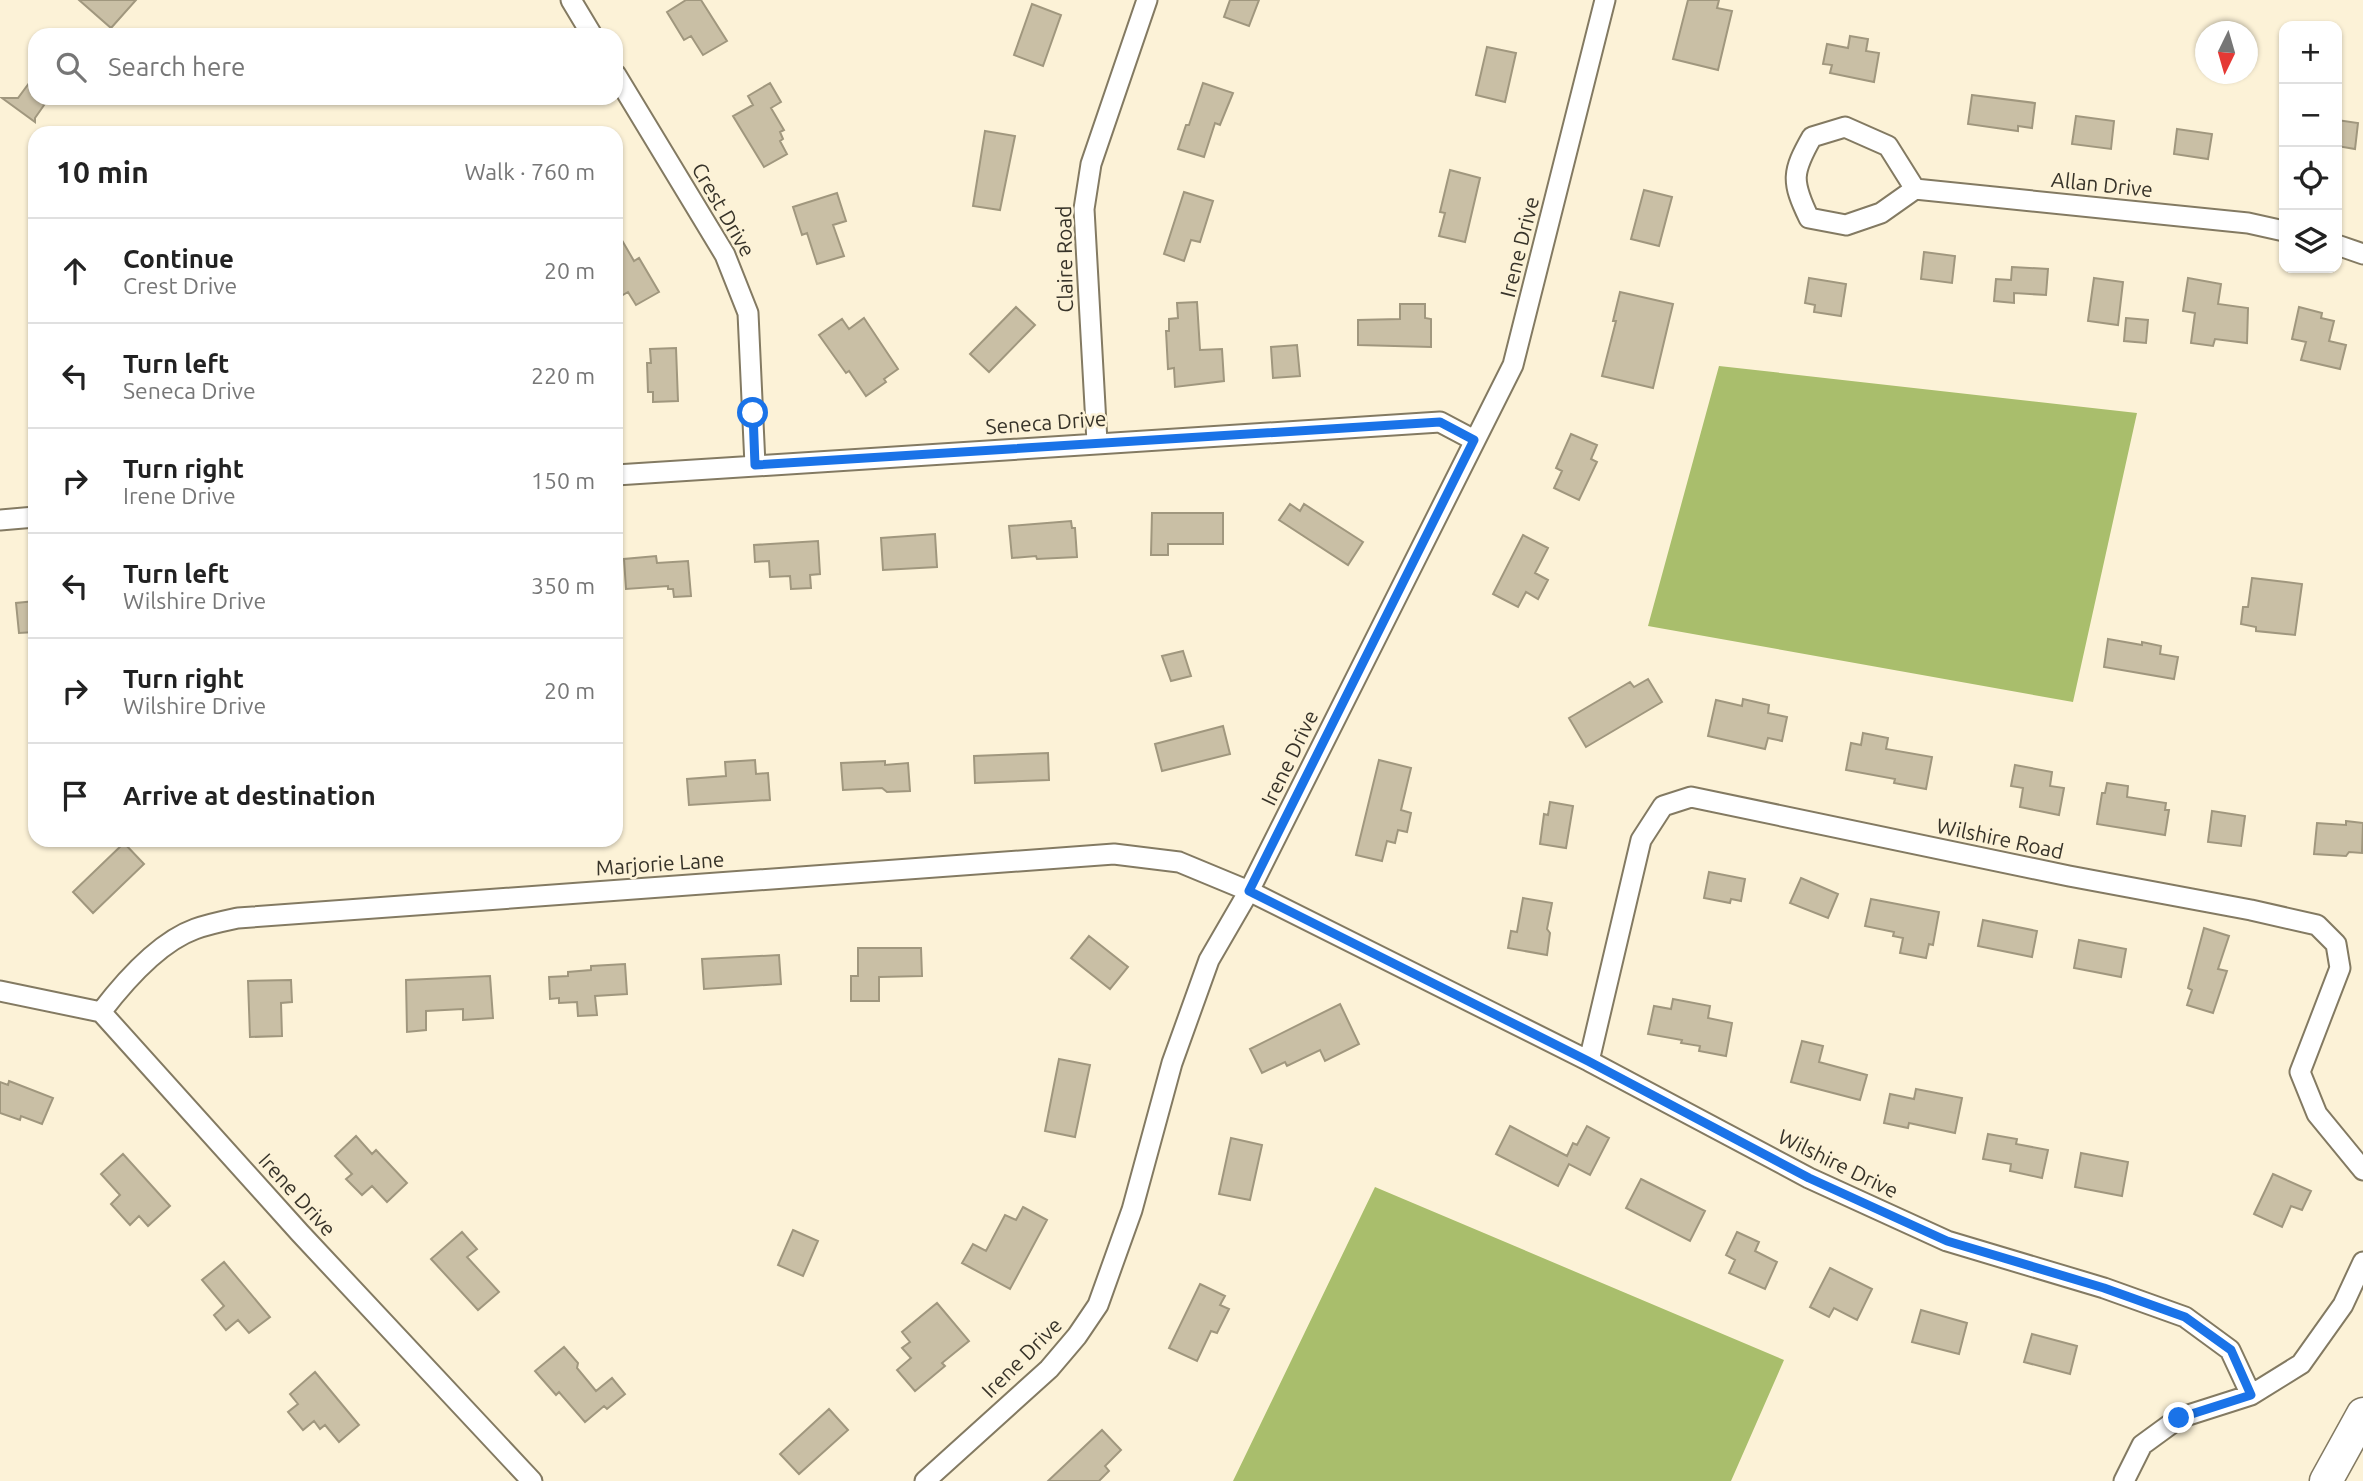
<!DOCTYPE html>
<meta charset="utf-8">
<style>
body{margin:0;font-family:Ubuntu,sans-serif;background:#f2f2f2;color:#222}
.controls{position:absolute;right:21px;top:21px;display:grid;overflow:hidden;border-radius:14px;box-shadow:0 2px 5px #0004}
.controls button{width:63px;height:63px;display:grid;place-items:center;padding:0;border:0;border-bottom:2px solid #e0e0e0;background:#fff;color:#222;font:35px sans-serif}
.compass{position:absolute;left:2195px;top:21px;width:63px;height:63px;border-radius:50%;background:#fff;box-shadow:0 2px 5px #0004;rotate:185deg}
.stop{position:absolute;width:21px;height:21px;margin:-16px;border:5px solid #1a73e8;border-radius:50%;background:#fff}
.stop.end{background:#1a73e8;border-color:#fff;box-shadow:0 2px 7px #0008}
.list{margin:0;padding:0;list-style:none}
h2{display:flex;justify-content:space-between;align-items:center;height:91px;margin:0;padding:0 28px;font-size:30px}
h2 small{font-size:23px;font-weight:400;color:#767676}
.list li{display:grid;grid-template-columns:46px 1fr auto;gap:21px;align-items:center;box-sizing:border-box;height:105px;padding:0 28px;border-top:2px solid #e0e0e0}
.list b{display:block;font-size:26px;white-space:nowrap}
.list p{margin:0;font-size:23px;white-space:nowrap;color:#767676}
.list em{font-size:23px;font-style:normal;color:#767676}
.icon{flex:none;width:38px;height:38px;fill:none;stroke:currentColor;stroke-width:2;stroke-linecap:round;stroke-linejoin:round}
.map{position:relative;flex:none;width:2363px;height:1481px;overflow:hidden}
.search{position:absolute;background:#fff;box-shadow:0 2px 5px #0004;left:28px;top:28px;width:595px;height:77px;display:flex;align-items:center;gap:18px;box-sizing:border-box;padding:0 24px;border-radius:21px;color:#767676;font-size:26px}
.panel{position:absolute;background:#fff;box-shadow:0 2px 5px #0004;left:28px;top:126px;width:595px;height:721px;border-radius:21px}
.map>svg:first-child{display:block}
.forest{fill:#a9be6c}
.building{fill:#c9bfa5;stroke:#a0977e;stroke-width:2}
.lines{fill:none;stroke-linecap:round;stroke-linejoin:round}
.minor-casing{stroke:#837a62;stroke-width:23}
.primary-casing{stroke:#837a62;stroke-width:35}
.minor{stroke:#fff;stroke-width:19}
.primary{stroke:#fff;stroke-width:32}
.route{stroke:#1a73e8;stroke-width:9}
.labels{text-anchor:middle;stroke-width:5;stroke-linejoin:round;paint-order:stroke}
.street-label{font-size:21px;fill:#373329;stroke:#fcf2d7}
</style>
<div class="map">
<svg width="2363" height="1481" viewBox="0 0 2363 1481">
<rect width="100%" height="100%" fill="#fcf2d7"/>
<path class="forest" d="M1719 366 2137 413 2073 702 1648 626Z
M1375 1187 1784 1360 1731 1481H1233Z"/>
<path class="building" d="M79 0H136L111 28Z
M686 0H701L727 41 703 55 691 36 684 40 667 12Z
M1230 0H1259L1249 26 1224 17Z
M1688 0H1719L1717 8 1732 11 1718 70 1673 59Z
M1032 4 1061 15 1043 66 1014 55Z
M1850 36 1868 39 1866 51 1879 53 1874 82 1830 73 1832 65 1823 64 1827 44 1848 48Z
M1487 47 1516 53 1505 102 1476 95Z
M35 75V98H49L35 118V122L2 98H18Z
M770 83 781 102 771 108 784 130 780 132 783 139 780 141 787 154 764 167 733 116 753 105 748 96Z
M1203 83 1233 93 1220 125 1215 123 1204 157 1178 149 1186 125H1189Z
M1972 95 2035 103 2032 128 2018 126V131L1968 124Z
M2076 116 2114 121 2111 149 2072 144Z
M2337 120 2358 123 2355 149 2337 146Z
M2177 129 2212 134 2208 159 2174 154Z
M985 131 1015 136 1000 210 973 206Z
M1450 170 1480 178 1465 242 1439 236 1445 213 1440 212Z
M1644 190 1672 197 1659 246 1631 239Z
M1184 192 1213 201 1200 242 1191 240 1184 261 1164 254Z
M837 193 846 221 833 225 844 256 817 264 807 233 802 235 793 207Z
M616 230 634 261 639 258 659 292 636 305 628 292 616 299Z
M1924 252 1955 256 1952 283 1921 279Z
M2012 267 2048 269 2046 295 2014 293V303L1994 301 1996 279 2011 280Z
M1809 278 1846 284 1841 316 1814 312 1815 305 1805 303Z
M2094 278 2123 282 2118 325 2088 321Z
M2188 278 2221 284 2218 304 2248 308 2247 343 2215 339 2213 346 2191 343 2195 313 2183 311Z
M1620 292 1673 304 1653 388 1602 376 1616 321H1613Z
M1197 302 1200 350 1222 349 1224 381 1175 387 1174 368 1168 369 1166 331H1169V319L1178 318 1177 303Z
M1400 304H1425V318L1431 319V347L1358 345V320L1400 319Z
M1016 307 1035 325 989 372 970 354Z
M2299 307 2322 313 2321 318 2334 321 2329 341 2346 345 2340 369 2301 360 2306 342 2292 339Z
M864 318 898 369 884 379 886 382 866 396 849 371 846 373 819 335 842 319 849 329Z
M2126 318 2148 320 2146 343 2124 341Z
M1297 345 1300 376 1273 378 1271 347Z
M676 348 678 401 653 402V392H648L647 363H651L650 349Z
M1571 434 1597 445 1591 459 1597 462 1579 500 1554 488 1562 471 1556 468Z
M1290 504 1300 511 1304 504 1363 542 1348 565 1279 520Z
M1152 513H1223V544H1168V555H1151Z
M1071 521 1072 528H1075L1077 557 1037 559 1036 556 1012 558 1009 526Z
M935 534 937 567 883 570 881 538Z
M1523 535 1548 548 1535 573 1548 580 1538 599 1526 592 1518 607 1493 594Z
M818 541 820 574 810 575 811 588 791 589 790 576 770 577 769 561 755 562 754 545Z
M656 556 657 563 688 561 691 596 674 597 673 589H668V586L626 589 624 559Z
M2252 578 2302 584 2295 635 2256 631V627L2241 624 2243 607H2248Z
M35 601V632L19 633 16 603Z
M2108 639 2142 645V642L2161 646 2160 654 2178 657 2174 679 2104 667Z
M1183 651 1191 676 1171 681 1162 656Z
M1648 679 1662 702 1586 747 1569 718 1630 682 1634 687Z
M1743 699 1769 705 1768 713 1787 717 1782 741 1768 738 1765 749 1708 736 1716 700 1742 706Z
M1223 726 1230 754 1162 771 1155 744Z
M1863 733 1888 738 1886 749 1932 757 1926 789 1894 783 1895 779 1846 770 1851 743 1861 745Z
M1048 753 1049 780 975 783 974 756Z
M755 760 756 774 768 773 770 800 689 805 687 779 726 776 725 762Z
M1379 760 1411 768 1401 810 1411 813 1407 832 1398 830 1395 843 1387 841 1382 861 1356 855Z
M885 761V765L908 763 910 791 887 792 882 788 843 790 841 763Z
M2015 765 2052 772 2050 786 2064 788 2059 815 2020 807 2023 788 2011 786Z
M2107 783 2128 786 2127 797 2166 803 2165 810H2169L2165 835 2097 824 2102 793H2105Z
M1550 802 1573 806 1566 848 1540 844 1544 814 1548 815Z
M2212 811 2245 816 2241 846 2208 842Z
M2346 821 2363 823 2362 853 2349 852 2346 856 2314 854 2317 823 2346 825Z
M124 843 144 864 93 913 73 892Z
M1709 872 1745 879 1741 901 1731 899 1730 903 1704 898Z
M1801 878 1838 894 1828 918 1790 903Z
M1523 898 1552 903 1547 929 1550 933 1547 955 1508 948 1511 931 1517 932Z
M1871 899 1939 912 1933 945 1929 944 1926 958 1900 953 1903 938 1893 936 1894 932 1865 926Z
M1983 920 2037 931 2032 957 1978 946Z
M2204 928 2229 936 2218 969 2227 971 2213 1013 2187 1005 2192 990 2188 988Z
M1089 936 1128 967 1110 989 1071 958Z
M2079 940 2126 949 2121 977 2074 968Z
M858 948H921L922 976 879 977V1001H851V976H858Z
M779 955 781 984 704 989 702 959Z
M625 964 627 994 595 996 597 1015 578 1016 577 1002 559 1003V998L550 999 549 977 568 976V972L591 970V966Z
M490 976 493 1018 463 1020V1009L426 1011V1030L407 1032 406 980Z
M291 980 292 1002 281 1003 282 1036 250 1037 248 981Z
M1673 999 1710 1006 1708 1018 1732 1023 1726 1056 1699 1051 1700 1046 1681 1043 1682 1040 1648 1034 1654 1006 1671 1009Z
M1340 1004 1359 1044 1325 1061 1320 1050 1287 1066 1285 1062 1262 1073 1250 1049Z
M1802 1041 1823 1046 1819 1062 1867 1075 1860 1100 1791 1082Z
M1059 1059 1090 1065 1075 1137 1045 1131Z
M9 1081 53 1098 42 1124 21 1116 20 1120 0 1113V1082L8 1085Z
M1916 1089 1962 1098 1955 1133 1909 1123 1908 1128 1884 1123 1890 1094 1914 1099Z
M1510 1126 1567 1156 1573 1143 1577 1145 1587 1126 1609 1138 1590 1175 1569 1164 1558 1186 1496 1154Z
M1988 1134 2017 1139 2016 1144 2048 1150 2042 1178 2010 1171 2011 1164 1983 1159Z
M356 1136 372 1154 376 1150 407 1183 387 1202 372 1186 362 1195 346 1179 352 1174 335 1156Z
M1231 1138 1262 1145 1250 1200 1219 1194Z
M2081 1153 2128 1162 2122 1196 2075 1187Z
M123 1154 170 1206 148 1226 139 1216 130 1225 111 1204 120 1195 101 1174Z
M2273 1174 2311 1191 2302 1210 2291 1206 2282 1227 2254 1214Z
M1641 1179 1705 1211 1690 1241 1626 1208Z
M1023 1207 1047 1220 1010 1289 962 1263 973 1244 986 1251 1005 1215 1016 1220Z
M793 1230 818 1241 803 1276 778 1265Z
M462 1232 477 1249 467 1257 499 1292 478 1310 431 1259Z
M1737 1232 1759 1242 1755 1251 1777 1262 1765 1289 1729 1273 1735 1260 1726 1255Z
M224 1262 270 1317 249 1333 238 1320 226 1330 214 1315 224 1306 202 1280Z
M1830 1268 1872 1289 1857 1320 1834 1308 1829 1317 1810 1307Z
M1200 1284 1225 1296 1220 1305 1229 1309 1217 1333 1211 1331 1197 1361 1169 1348Z
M937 1303 969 1341 942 1363 945 1366 915 1391 897 1370 911 1358 902 1348 910 1342 902 1332Z
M1921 1310 1967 1323 1959 1354 1912 1342Z
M2032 1334 2077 1346 2070 1374 2024 1362Z
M564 1347 578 1363 577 1368 596 1391 612 1378 625 1394 607 1409 604 1406 585 1422 559 1392 556 1395 535 1371Z
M315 1372 359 1425 339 1442 325 1425 320 1429 314 1421 303 1430 288 1412 298 1404 290 1394Z
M829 1409 848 1430 799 1474 780 1454Z
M1102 1430 1121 1450 1105 1466 1109 1471 1099 1481H1048Z"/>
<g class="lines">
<g class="minor-casing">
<path id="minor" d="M571 0 592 35
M616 75 725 255 748 313 755 465
M1915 189 1888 146 1845 127 1812 137C1792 172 1791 181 1809 218L1846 225 1881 213 1915 189 2248 223 2284 231
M2337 245 2363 254
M1097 442 1084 209 1091 164 1147 0
M616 475 1440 422 1474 440
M0 520 35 517
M0 991 101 1012 300 1233 532 1481
M101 1012C124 982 159 942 195 929 209 924 224 921 238 918L1114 854 1179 862 1249 891 1589 1061 1809 1178 1947 1241 2104 1288 2185 1317 2230 1350 2251 1395
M1589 1061 1641 840 1663 806 1691 797 2069 876 2251 910 2317 925 2336 944 2340 968 2300 1072 2317 1114 2363 1170
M925 1481 1049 1369 1077 1336 1098 1305 1132 1210 1172 1063 1209 960 1249 891 1513 365 1605 0
M2124 1481 2142 1445 2179 1418 2251 1395 2301 1364 2343 1305 2363 1262"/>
</g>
<g class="primary-casing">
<path id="primary" d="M2326 1481 2363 1414"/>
</g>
<use href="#minor" class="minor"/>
<use href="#primary" class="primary"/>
</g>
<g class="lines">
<path class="route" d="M753 413 755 465 1440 422 1474 440 1249 891 1588 1061 1809 1178 1947 1241 2104 1288 2185 1317 2231 1350 2251 1395 2179 1418"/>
</g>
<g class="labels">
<g class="street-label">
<text transform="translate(2102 185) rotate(6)" y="7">Allan Drive</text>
<text transform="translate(723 210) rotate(60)" y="7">Crest Drive</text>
<text transform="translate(1520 247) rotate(-76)" y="7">Irene Drive</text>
<text transform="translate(1065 259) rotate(-91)" y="7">Claire Road</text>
<text transform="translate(1046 423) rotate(-4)" y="7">Seneca Drive</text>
<text transform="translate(1290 758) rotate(-64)" y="7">Irene Drive</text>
<text transform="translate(2000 839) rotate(12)" y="7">Wilshire Road</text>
<text transform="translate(660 864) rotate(-4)" y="7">Marjorie Lane</text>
<text transform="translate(1838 1164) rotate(26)" y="7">Wilshire Drive</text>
<text transform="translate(297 1195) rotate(48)" y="7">Irene Drive</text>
<text transform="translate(1022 1358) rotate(-45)" y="7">Irene Drive</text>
</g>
</g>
</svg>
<div class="controls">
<button>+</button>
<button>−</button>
<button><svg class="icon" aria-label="locate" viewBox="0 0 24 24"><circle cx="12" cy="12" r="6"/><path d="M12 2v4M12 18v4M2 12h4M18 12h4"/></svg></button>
<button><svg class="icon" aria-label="layers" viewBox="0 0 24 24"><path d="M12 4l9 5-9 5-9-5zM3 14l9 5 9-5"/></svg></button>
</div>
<svg class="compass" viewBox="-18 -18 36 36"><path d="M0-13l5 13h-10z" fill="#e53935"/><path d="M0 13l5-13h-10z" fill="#767676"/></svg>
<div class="stop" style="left:753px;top:413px"></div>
<div class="stop end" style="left:2179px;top:1418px"></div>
<div class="search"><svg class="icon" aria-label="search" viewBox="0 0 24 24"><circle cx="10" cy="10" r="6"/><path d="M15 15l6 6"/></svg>Search here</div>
<section class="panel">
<h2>10 min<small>Walk · 760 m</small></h2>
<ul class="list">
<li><svg class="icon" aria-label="ahead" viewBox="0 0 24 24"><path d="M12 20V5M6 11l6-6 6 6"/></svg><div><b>Continue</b><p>Crest Drive</p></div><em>20 m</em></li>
<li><svg class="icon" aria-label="left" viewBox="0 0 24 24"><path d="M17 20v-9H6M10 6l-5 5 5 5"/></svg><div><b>Turn left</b><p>Seneca Drive</p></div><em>220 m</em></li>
<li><svg class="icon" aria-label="right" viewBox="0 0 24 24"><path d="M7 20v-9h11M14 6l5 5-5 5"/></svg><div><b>Turn right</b><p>Irene Drive</p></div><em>150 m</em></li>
<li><svg class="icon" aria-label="left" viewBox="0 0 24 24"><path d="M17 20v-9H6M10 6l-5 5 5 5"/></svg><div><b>Turn left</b><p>Wilshire Drive</p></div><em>350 m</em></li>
<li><svg class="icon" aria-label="right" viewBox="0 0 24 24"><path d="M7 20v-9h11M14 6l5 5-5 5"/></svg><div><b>Turn right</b><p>Wilshire Drive</p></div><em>20 m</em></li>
<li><svg class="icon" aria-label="arrive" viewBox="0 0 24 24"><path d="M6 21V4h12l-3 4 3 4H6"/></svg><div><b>Arrive at destination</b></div></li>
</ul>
</section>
</div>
